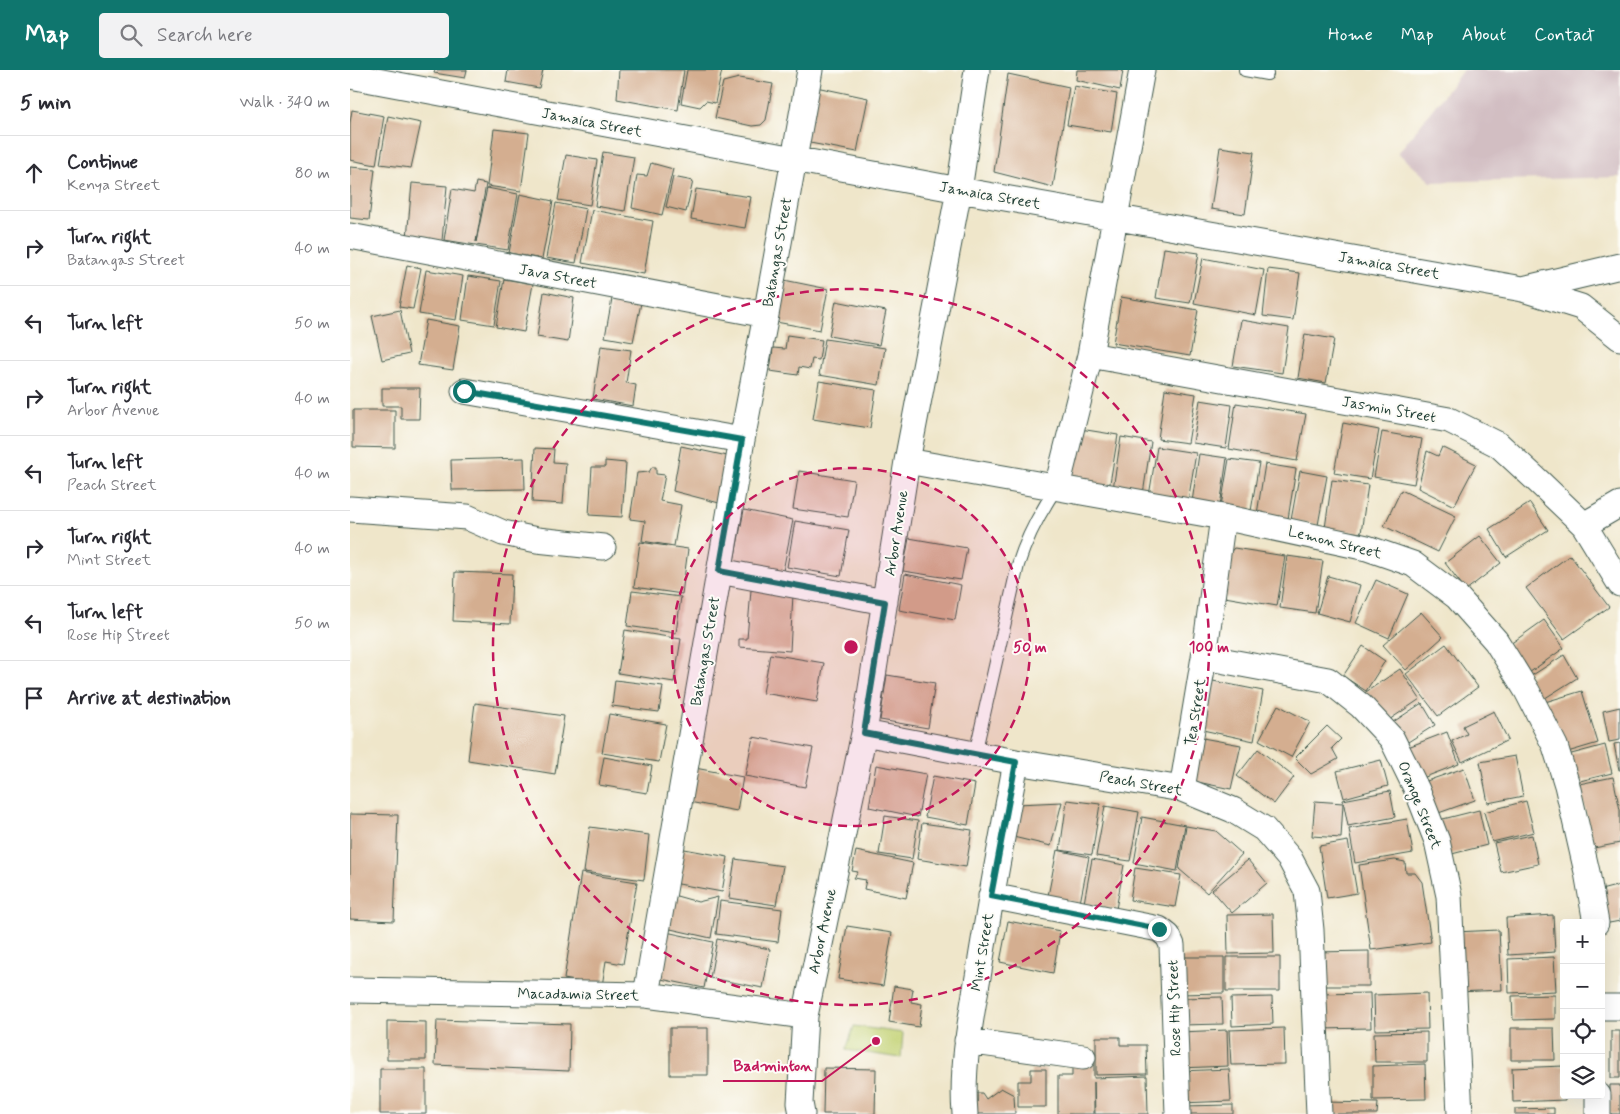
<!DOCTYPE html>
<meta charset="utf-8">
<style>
body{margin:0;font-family:Mynerve,sans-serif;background:#f2f2f3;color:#2b2b33}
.controls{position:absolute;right:15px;bottom:15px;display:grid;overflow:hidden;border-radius:5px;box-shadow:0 5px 20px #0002}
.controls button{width:45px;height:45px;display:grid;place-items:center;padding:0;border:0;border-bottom:1px solid #e1e1e2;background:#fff;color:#2b2b33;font:25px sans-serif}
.stop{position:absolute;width:15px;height:15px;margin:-11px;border:4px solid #0f766e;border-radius:50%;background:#fff}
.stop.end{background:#0f766e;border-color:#fff;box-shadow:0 1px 5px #0008}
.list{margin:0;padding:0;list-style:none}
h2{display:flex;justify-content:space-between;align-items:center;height:65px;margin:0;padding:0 20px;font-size:21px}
h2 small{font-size:16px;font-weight:400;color:#7c7c81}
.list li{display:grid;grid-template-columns:32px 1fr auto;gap:15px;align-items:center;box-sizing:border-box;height:75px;padding:0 20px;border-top:1px solid #e1e1e2}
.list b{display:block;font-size:19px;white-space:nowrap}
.list p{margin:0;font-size:16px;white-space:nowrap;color:#7c7c81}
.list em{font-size:16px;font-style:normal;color:#7c7c81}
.icon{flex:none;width:28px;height:28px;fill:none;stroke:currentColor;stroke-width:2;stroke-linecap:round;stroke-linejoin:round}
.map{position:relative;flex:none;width:1270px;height:1044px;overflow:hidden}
header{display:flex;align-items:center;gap:30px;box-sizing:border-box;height:70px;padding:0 25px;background:#0f766e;color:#fff}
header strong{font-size:24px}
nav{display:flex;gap:28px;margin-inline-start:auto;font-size:18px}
.search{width:350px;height:45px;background:#f2f2f3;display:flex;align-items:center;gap:12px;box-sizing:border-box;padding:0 18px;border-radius:5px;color:#7c7c81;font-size:19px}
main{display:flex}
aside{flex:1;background:#fff}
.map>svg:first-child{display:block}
.industrial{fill:#d2bec2}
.green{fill:#c2d173;stroke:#708754}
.building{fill:#d4ae90}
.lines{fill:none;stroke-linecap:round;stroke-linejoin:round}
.service-casing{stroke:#3e564a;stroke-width:14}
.minor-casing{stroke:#3e564a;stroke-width:27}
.service{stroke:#fff;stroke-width:12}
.minor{stroke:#fff;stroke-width:25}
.route{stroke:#0f766e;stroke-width:6}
.ring{fill:none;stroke:#c2185b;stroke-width:2.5;stroke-dasharray:9 6}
.labels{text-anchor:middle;stroke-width:4;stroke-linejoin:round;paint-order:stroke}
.street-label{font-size:15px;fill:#1f3d34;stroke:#fdfcf7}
.centre{fill:#c2185b;stroke:#fdfcf7;stroke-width:2.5}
.ring-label{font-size:15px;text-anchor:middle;font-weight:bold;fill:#c2185b;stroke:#fdfcf7;stroke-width:4;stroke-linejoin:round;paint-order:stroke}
.leader{fill:none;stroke:#c2185b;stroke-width:2}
.callout-dot{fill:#c2185b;stroke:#fdfcf7;stroke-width:2}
.callout-label{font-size:16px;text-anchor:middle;font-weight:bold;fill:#c2185b;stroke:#fdfcf7;stroke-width:4;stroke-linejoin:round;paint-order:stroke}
</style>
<header>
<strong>Map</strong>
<div class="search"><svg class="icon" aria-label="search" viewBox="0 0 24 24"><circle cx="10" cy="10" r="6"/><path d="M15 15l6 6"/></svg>Search here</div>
<nav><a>Home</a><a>Map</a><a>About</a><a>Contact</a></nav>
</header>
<main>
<aside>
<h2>5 min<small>Walk · 340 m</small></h2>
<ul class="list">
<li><svg class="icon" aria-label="ahead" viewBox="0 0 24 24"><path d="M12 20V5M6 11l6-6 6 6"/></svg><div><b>Continue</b><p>Kenya Street</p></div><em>80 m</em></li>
<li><svg class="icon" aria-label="right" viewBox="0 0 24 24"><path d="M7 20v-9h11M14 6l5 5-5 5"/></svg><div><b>Turn right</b><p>Batangas Street</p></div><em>40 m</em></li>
<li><svg class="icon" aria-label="left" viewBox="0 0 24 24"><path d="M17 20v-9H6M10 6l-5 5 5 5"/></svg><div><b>Turn left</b></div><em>50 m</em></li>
<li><svg class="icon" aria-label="right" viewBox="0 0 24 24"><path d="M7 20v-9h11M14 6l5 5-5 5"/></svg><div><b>Turn right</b><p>Arbor Avenue</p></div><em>40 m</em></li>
<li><svg class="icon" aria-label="left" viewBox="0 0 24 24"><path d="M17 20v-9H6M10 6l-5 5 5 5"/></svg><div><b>Turn left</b><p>Peach Street</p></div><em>40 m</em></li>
<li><svg class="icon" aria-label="right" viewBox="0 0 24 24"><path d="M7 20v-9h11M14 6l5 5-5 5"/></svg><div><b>Turn right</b><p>Mint Street</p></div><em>40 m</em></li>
<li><svg class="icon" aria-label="left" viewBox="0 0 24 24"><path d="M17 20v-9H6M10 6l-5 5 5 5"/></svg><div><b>Turn left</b><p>Rose Hip Street</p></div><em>50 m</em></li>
<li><svg class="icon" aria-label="arrive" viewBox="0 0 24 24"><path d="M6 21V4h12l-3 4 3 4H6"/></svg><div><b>Arrive at destination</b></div></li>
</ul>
</aside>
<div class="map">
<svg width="1270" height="1044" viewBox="0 0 1270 1044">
<rect width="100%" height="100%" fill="#fdfcf7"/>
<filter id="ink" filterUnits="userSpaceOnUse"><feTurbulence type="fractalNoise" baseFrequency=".02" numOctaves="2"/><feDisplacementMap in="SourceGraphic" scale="10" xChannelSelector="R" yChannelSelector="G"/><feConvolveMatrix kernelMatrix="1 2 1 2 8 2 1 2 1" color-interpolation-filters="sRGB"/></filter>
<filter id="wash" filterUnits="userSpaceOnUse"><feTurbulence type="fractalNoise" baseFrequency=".0096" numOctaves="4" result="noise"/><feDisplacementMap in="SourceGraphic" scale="20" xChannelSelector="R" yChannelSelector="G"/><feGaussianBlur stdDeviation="1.12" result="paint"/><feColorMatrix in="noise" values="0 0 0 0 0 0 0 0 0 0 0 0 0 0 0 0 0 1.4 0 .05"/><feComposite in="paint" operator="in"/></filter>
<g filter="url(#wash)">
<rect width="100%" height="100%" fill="#efe6ca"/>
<path class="industrial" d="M1113 0H1270V107L1081 112 1048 83Z"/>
<path class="green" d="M504 956 553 963 551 988 496 980Z"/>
<g id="blocks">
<path class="building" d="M85 0H117L115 8 84 3Z
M158 0H193L189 18 156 12Z
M269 0H334L328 40 267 29Z
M337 0H372L365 33 356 31 350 37 331 33Z
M727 0H773L770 20 726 10Z
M658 4 719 17 703 117 644 102Z
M389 8 423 14 416 50 411 55 402 56 365 48 373 12Z
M724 16 767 24 761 62 717 55Z
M466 17 518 28 507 82 455 72Z
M2 40 34 46 26 95 0 90V53Z
M38 46 71 53 61 98 30 94Z
M144 59 179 63 171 121 137 116Z
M870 77 904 82 895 144 861 139Z
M253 82 284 87 275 141 245 136Z
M216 85 247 90 240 135 208 130Z
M301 93 323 99 312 145 282 138 287 105 297 106Z
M0 97 25 99 19 150 0 148Z
M323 107 343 111 336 142 316 137Z
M126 112 136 114 126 172 137 118 168 124 158 180 94 170 102 119 124 123Z
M62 113 97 116 92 171 57 168Z
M346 119 401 127 395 158 341 149Z
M170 124 203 131 192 189 159 183Z
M206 133 236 139 226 193 196 188Z
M242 140 303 151 294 204 232 193Z
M814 178 849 183 840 233 806 228Z
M853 188 914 200 906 245 844 233Z
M57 195 71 198 63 239 49 237Z
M918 199 950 203 943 250 913 246Z
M76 200 113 206 106 250 69 244Z
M118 206 151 211 144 255 112 250Z
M154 209 183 214 174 262 146 257Z
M434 210 478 219 470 260 426 252Z
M194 222 224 228 218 272 187 267Z
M263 223 292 228 283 272 255 267Z
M771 227 848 240 840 286 763 273Z
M486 231 536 241 529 275 479 266Z
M50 240 59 284 32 290 22 246Z
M76 250 110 256 103 300 68 295Z
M891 250 939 258 932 303 883 296Z
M955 264 984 269 976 313 948 308Z
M437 265 472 270 469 290 462 289 460 299 449 297 448 305 420 301 423 278 435 279Z
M475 269 535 278 529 315 469 305Z
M251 276 281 280 276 313 286 315 283 336 243 329Z
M469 311 526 320 520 358 463 349Z
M32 318H70L69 349H51V336H32Z
M815 319 846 324 838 373 808 369Z
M850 330 882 335 876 378 843 373Z
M886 333 956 344 947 391 879 379Z
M3 340H45V378L3 377Z
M993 353 1029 360 1020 409 984 403Z
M730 359 768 365 759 419 721 413Z
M1032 362 1072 369 1064 414 1024 407Z
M771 367 801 372 793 424 763 419Z
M331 376 382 387 373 434 323 421Z
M807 377 846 383 838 432 799 426Z
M1092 377 1126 394 1104 436 1068 418 1077 381 1088 386Z
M185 378 204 379 203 392 216 393 213 434 182 432Z
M849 384 877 388 870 436 842 432Z
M174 388 175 419 102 420 101 390Z
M879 389 909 393 901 441 871 436Z
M255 391 276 393 272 447 239 445 242 397H255Z
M915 394 946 399 938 449 907 444Z
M302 397H306V404L315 405 310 431 331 435 324 476 292 471 295 451 280 449 287 403 299 402Z
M449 401 504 410 498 447 443 439Z
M950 401 977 406 968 455 941 450Z
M982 410 1018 415 1011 463 975 458Z
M1051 420 1106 446 1088 482 1034 456Z
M1180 433 1198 460 1156 487 1139 459Z
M394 440 443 450 433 501 384 491Z
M445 451 499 460 491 506 437 497Z
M1130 466 1151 493 1116 520 1095 493Z
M559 468 617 478 611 510 553 501Z
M290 472 338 479 332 524 284 517Z
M884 478 935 486 927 536 863 525 868 497Z
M1220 485 1259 537 1214 569 1176 518Z
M937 486 973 491 965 543 930 538Z
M105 502 162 504 160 554 103 551Z
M555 504 611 515 605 550 549 540Z
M978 506 1010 515 1000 552 967 543Z
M1026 510 1058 524 1039 568 1006 553Z
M401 520 443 524 440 581 389 577V569H397Z
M282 521 331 527 326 563 277 556Z
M1071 542 1093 567 1056 600 1033 575Z
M1194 550 1214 578 1176 605 1156 577Z
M275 560 331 569 324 612 268 603Z
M1096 574 1128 617 1088 646 1056 604Z
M1013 576 1035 591 1016 621 993 606Z
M420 584 474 593 467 632 413 623Z
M1214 585 1227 608 1192 630 1178 608Z
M1050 599 1070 629 1033 654 1013 624Z
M537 605 585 613 578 658 530 650Z
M265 610 313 616 309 642 262 636Z
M858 610 913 621 904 671 848 659Z
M1232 621 1248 673 1211 684 1195 632Z
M125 633 214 646 205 704 118 690Z
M1072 633 1085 655 1050 677 1037 656Z
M928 635 960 652 941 687 909 670Z
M1270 637V670L1259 672 1253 641Z
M1144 641 1158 670 1112 692 1102 671 1117 664 1113 656Z
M259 644 316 654 309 692 252 683Z
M977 656 991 669 982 678 988 689 961 704 945 688Z
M1097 662 1109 694 1070 709 1058 677Z
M403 667 463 678 455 717 395 706Z
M847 667 891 675 881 719 838 710Z
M1270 673V700H1269L1264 674Z
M1255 675 1262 703 1222 713 1214 686Z
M908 679 944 707 924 734 887 706Z
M1165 686 1173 726 1138 733 1130 692Z
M254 687 302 696 297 723 249 715Z
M1031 690 1038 716 994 728 987 701Z
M526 695 576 704 568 747 519 737Z
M345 698 393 707 387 741 339 732Z
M1114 698 1125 730 1083 745 1071 713Z
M583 706 625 714 618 755 575 747Z
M1263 707 1270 740V773L1244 778 1229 714Z
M1040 721 1045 747 998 756 993 730Z
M717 730 750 734 742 785 710 780Z
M965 731 993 733 991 768 962 766Z
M1176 731 1184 762 1142 772 1134 742Z
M712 732 701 776 659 766 667 734Z
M755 736 789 742 780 791 746 786Z
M1129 740 1137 775 1094 786 1085 751Z
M0 744 48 745 44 851 0 849Z
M535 746 568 751 562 789 529 784Z
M792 747 835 755 827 801 784 793Z
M1057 749 1063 783 1005 793 999 759Z
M572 753 622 760 616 797 567 789Z
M836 756 866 761 892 784 857 823 829 799Z
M240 757 299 765 294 810 234 802Z
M1182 765 1188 794 1151 802 1144 773Z
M998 771 1007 823 977 828 969 776Z
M329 778 378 787 372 822 323 813Z
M707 780 739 787 730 833 698 826Z
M506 781 563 793 556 828 514 819 516 810 504 808 508 802 502 801Z
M385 789 433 796 426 835 379 828Z
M742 789 774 795 766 839 734 833Z
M898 790 917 813 882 843 862 820Z
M1045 790 1055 792 1056 803H1065L1072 812 1081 872 1021 880 1009 795Z
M785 798 831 805 825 837 780 830Z
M231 803 287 812 273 894 256 891 252 916 214 909Z
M1270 815V851L1254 854 1247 821Z
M323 825 348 832 368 827 361 868 316 858Z
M370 831 432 839 428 872 366 864Z
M923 844 924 883 878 884 877 845Z
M1203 845 1205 882 1158 885 1156 848Z
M658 851 710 861 703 903 650 892Z
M497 856 542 863 533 916 488 909Z
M1149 860 1152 920 1107 922 1104 862Z
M316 862 363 872 354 918 306 908Z
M367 869 420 879 413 918 360 908Z
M1019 881V916H967L966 882Z
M827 887H874V923L828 924Z
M876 887H930V921H876Z
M1204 887 1206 921 1159 923 1158 889Z
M544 916 563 919 561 932 572 934 569 957 539 952Z
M1020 923 1021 958 969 959V924Z
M1077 923 1078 959 1025 960 1024 925Z
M1205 925V949L1163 950 1162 926Z
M872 927 873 954 831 955 830 928Z
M922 927 923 954 882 956 881 928Z
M87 950 220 954 219 1001 85 995Z
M37 951 76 952V990H37Z
M320 958H358V1005H320Z
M934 958 935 994 881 995 879 960Z
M1161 958H1204L1205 990H1161Z
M877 960 878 996 831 998 830 962Z
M1261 961H1270V1008H1261Z
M1077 962V992H1025L1024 963Z
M746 967H770V975H796L797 1004 746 1005Z
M722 991 744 992V1008L797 1006 798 1044H745L744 1012V1044H708V1006H722Z
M1075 994 1076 1029 1023 1030V996Z
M1214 996V1025H1215V1030L1163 1032 1162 998Z
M474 998 526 999 525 1044H473Z
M30 999H76V1044H30Z
M681 999H696V1037H668V1011H681Z
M879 999 881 1031 831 1033 830 1001Z
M1260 1015H1270V1044H1260Z
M651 1018 664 1025 665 1044H624L622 1023H632L636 1029Z
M972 1032 1028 1033 1027 1044H972Z
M883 1035V1044H831V1036Z
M1204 1038V1044H1165V1039Z"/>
</g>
</g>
<g filter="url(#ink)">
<use href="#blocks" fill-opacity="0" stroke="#3e564a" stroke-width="1"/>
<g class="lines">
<g class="service-casing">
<path id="service" d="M895 0 917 4
M625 684 668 495C677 466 690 442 707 417"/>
</g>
<g class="minor-casing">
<path id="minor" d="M0 6 609 120 1173 219 1231 237 1270 268
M0 166 416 245
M1173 219 1270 196
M740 285 1099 350 1149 375 1189 412 1234 455 1270 514
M114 321 392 370
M557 391 873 447 1017 478 1063 494 1107 527 1146 571 1177 621 1205 676 1217 715 1237 802 1246 853
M707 417 740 285 792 0
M0 439 117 447 153 463 187 470 253 477
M1234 455 1270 434
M369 501 535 532
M854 587 978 610 1011 636 1042 669 1067 720 1087 771 1099 826 1110 1044
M514 663 666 692 832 719 883 740 914 759 940 789 957 821 961 860 969 1044
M832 719 854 587 873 447
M641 826 809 859 818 866 822 875 828 1044
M0 920 296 925 455 946
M296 925 392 370 416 245 460 0
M1251 937H1270
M617 971 733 987
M1248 1025V1044
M452 1044 450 1033 455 946 514 663 557 391 609 120 627 0
M615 1044C611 996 621 948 629 901 640 831 653 762 666 692"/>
</g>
<use href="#service" class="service"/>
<use href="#minor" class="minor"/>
</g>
</g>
<g class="lines" filter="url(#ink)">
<path class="route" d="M114 321 392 370 369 501 535 532 514 663 666 692 641 826 809 859"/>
</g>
<circle cx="501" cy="577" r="179" fill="#c2185b" fill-opacity=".12"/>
<g class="ring">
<circle cx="501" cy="577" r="179"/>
<circle cx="501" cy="577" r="358"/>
</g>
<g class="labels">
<g class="street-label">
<text transform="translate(242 52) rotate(11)" y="5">Jamaica Street</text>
<text transform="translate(640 125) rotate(10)" y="5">Jamaica Street</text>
<text transform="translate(427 182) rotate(-80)" y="5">Batangas Street</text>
<text transform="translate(1039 195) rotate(10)" y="5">Jamaica Street</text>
<text transform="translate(208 206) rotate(11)" y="5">Java Street</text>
<text transform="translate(1039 339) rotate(10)" y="5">Jasmin Street</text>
<text transform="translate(546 463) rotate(-81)" y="5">Arbor Avenue</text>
<text transform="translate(985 472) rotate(14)" y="5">Lemon Street</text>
<text transform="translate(355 581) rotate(-80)" y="5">Batangas Street</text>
<text transform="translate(845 642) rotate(-81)" y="5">Tea Street</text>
<text transform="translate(791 713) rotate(10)" y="5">Peach Street</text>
<text transform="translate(1070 735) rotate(68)" y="5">Orange Street</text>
<text transform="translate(472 861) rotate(-78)" y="5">Arbor Avenue</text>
<text transform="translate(632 882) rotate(-81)" y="5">Mint Street</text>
<text transform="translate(228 924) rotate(1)" y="5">Macadamia Street</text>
<text transform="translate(824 938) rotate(-92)" y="5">Rose Hip Street</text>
</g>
</g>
<circle cx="501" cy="577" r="8" class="centre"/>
<g class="ring-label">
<text x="680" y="582">50 m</text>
<text x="859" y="582">100 m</text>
</g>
<path class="leader" d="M526 971L472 1011H373"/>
<circle class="callout-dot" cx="526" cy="971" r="5"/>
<g class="callout-label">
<text x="423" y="1001">Badminton</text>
</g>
</svg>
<div class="controls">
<button>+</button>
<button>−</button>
<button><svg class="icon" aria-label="locate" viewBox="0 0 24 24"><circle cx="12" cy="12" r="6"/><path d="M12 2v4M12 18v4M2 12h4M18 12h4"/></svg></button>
<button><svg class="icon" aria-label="layers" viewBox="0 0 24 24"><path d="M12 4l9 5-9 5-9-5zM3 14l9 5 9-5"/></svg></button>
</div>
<div class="stop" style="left:114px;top:321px"></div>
<div class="stop end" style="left:809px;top:859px"></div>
</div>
</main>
